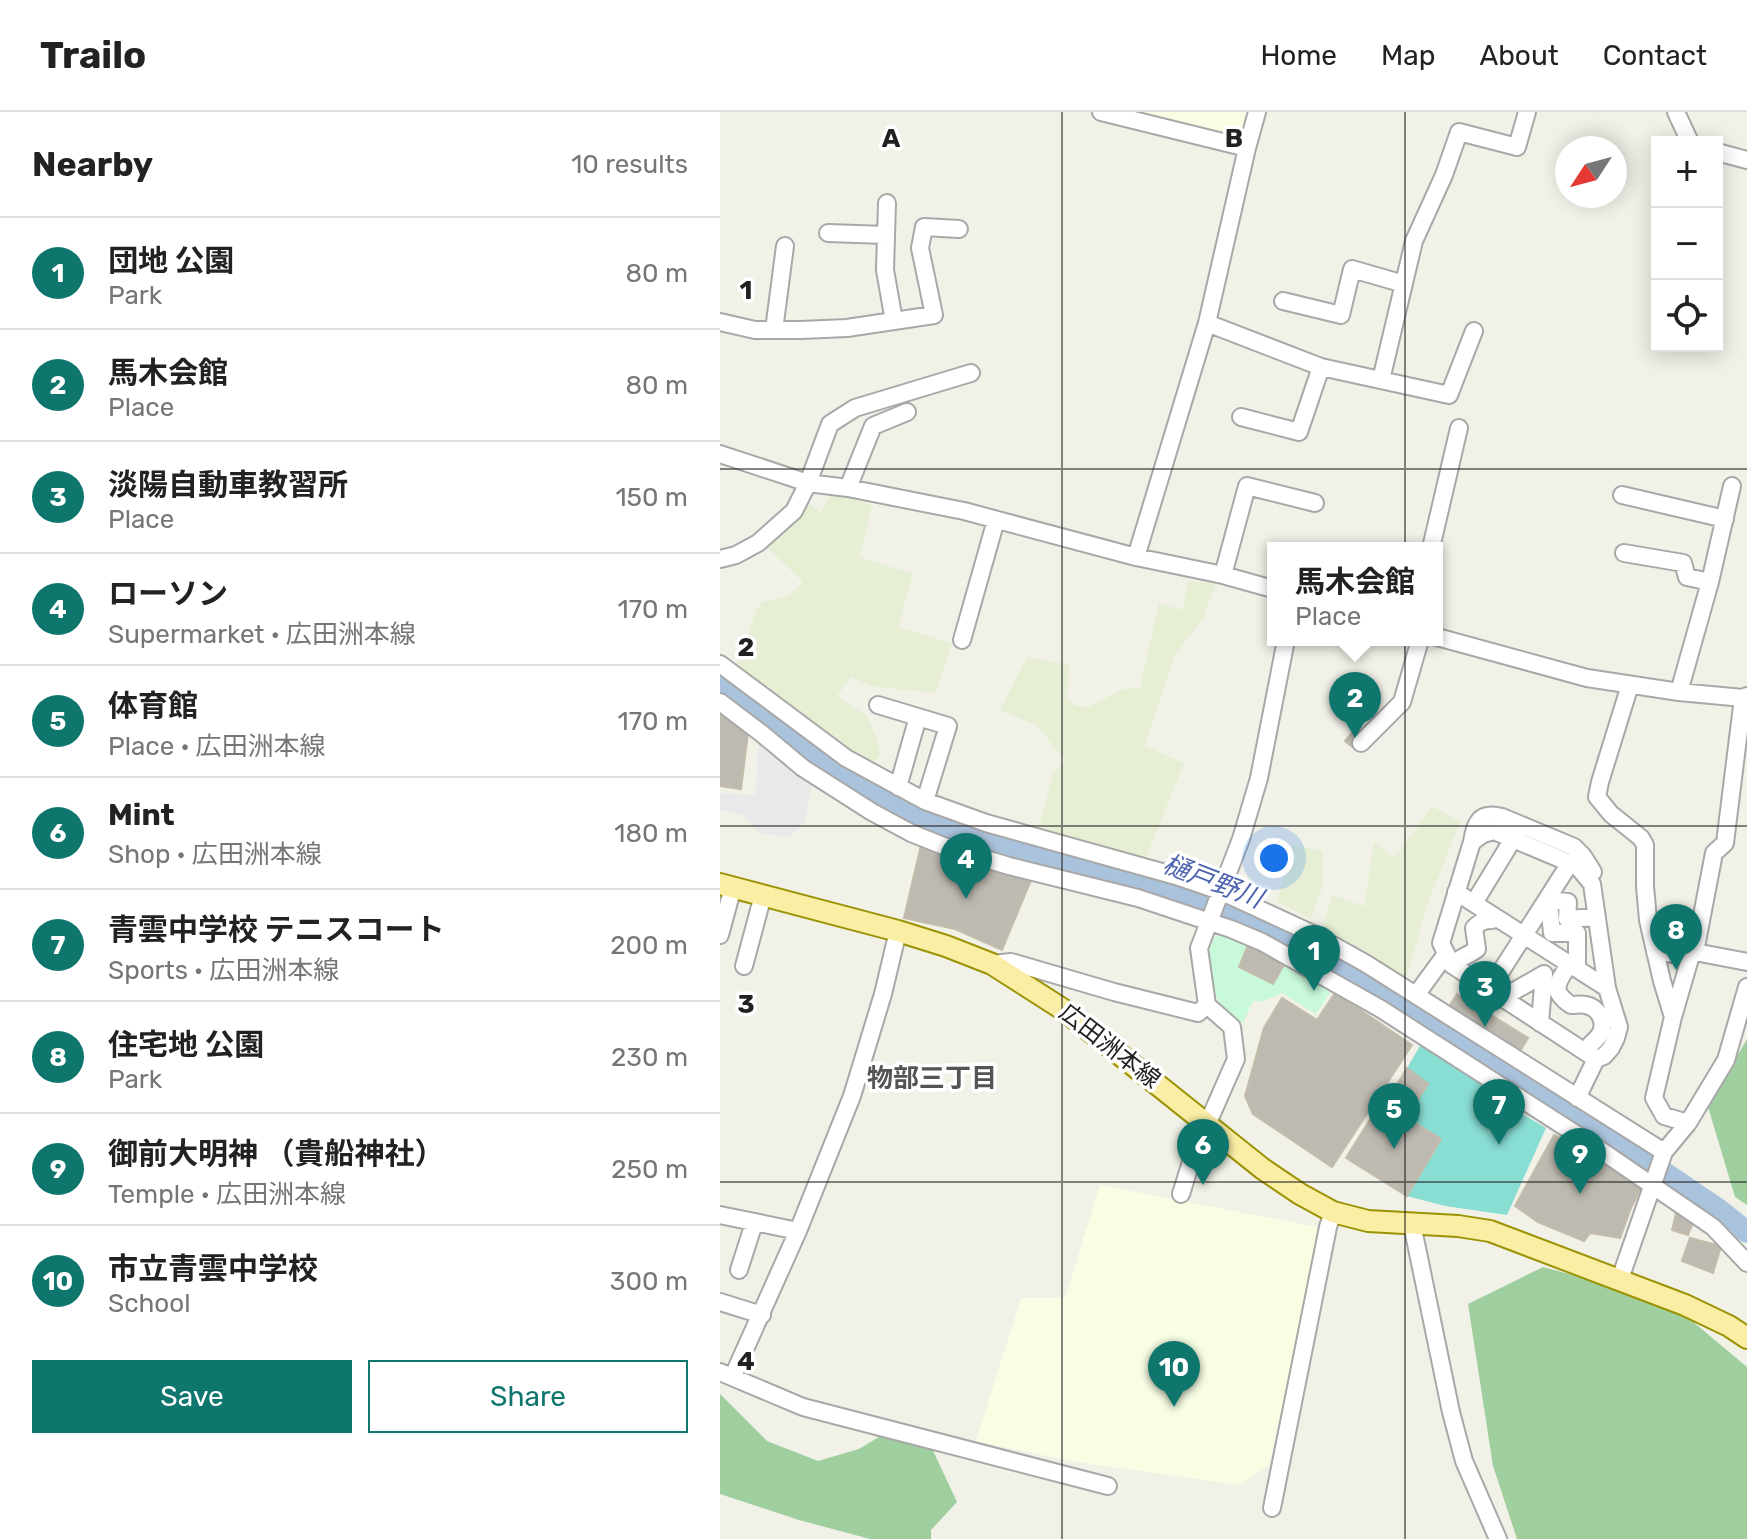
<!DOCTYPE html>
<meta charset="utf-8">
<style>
body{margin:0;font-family:Rubik,"Noto Sans JP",sans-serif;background:#f6f6f6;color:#222}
.controls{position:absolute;right:24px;top:24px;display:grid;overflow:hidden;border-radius:0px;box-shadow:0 4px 20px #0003}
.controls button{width:72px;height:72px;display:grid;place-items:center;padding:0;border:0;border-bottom:2px solid #e0e0e0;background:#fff;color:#222;font:40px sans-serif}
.compass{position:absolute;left:835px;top:24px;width:72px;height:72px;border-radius:50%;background:#fff;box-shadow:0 4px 20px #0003;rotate:234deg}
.you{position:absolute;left:554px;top:746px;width:28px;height:28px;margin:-20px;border:6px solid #fff;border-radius:50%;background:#1a73e8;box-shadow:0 0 0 12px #1a73e833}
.badge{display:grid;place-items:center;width:52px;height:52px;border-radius:50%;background:#0f766e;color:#fff;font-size:26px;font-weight:700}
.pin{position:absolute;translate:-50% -66px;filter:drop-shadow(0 2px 4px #0008)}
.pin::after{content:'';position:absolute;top:42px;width:28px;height:24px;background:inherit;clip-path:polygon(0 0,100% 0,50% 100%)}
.popup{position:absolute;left:547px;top:430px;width:176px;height:104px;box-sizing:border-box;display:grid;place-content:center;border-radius:0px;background:#fff;filter:drop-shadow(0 2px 6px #0005);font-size:26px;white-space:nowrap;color:#767676}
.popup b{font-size:30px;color:#222}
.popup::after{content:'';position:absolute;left:50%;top:100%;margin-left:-16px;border:16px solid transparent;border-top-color:#fff}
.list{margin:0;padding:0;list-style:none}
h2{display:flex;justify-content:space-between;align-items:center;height:104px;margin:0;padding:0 32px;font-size:34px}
h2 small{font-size:26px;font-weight:400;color:#767676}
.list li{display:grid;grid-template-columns:52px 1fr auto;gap:24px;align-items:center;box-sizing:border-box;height:112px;padding:0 32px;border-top:2px solid #e0e0e0}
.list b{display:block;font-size:30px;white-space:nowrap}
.list p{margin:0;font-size:26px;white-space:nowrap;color:#767676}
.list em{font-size:26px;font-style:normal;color:#767676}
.actions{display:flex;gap:16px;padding:24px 32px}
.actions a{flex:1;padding:18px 0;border:2px solid #0f766e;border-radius:0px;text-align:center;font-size:28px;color:#0f766e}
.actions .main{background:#0f766e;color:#fff}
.icon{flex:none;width:44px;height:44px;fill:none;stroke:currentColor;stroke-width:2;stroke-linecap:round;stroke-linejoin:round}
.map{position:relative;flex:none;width:1027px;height:1427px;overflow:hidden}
header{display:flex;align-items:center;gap:48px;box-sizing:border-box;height:112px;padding:0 40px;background:#fff;border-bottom:2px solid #e0e0e0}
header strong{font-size:38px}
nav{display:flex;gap:44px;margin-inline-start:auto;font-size:28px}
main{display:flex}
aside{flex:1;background:#fff}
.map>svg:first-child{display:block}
.education{fill:#f7fee4}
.farmland{fill:#e6efd4}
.forest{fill:#9fcf9e}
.park{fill:#c8f9d9}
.pitch{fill:#89ded4}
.parking{fill:#e9e9e9}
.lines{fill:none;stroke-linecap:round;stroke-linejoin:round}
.river{stroke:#aac3dd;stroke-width:22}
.building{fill:#bebab1;stroke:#c3bcab;stroke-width:2}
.minor-casing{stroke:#a8a8a8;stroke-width:20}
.major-casing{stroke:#9b9204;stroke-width:24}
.minor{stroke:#fff;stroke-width:16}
.major{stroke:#faeda4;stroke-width:20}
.grid{fill:none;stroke:#212121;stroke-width:2;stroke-opacity:0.55}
.labels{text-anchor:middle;stroke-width:7;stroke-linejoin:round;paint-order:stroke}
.street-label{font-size:24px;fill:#212121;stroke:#fff}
.water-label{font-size:26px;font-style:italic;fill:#4e64b0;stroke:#fff}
.neighbourhood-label{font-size:26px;font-weight:bold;fill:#545454;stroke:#fff}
.grid-label{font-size:26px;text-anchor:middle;font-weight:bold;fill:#212121;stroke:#fff;stroke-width:7;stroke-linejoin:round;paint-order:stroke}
</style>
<header>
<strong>Trailo</strong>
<nav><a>Home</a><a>Map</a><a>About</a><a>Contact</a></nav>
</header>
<main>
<aside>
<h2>Nearby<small>10 results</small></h2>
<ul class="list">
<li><span class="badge">1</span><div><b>団地 公園</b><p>Park</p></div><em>80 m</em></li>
<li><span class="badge">2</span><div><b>馬木会館</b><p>Place</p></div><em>80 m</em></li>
<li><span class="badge">3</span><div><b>淡陽自動車教習所</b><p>Place</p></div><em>150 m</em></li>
<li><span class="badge">4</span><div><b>ローソン</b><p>Supermarket · 広田洲本線</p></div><em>170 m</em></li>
<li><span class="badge">5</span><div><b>体育館</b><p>Place · 広田洲本線</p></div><em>170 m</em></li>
<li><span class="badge">6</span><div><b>Mint</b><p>Shop · 広田洲本線</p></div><em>180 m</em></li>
<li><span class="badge">7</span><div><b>青雲中学校 テニスコート</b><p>Sports · 広田洲本線</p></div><em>200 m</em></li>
<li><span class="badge">8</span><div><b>住宅地 公園</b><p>Park</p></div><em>230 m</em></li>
<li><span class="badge">9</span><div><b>御前大明神 （貴船神社）</b><p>Temple · 広田洲本線</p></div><em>250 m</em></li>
<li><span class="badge">10</span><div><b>市立青雲中学校</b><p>School</p></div><em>300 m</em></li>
</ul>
<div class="actions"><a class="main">Save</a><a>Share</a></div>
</aside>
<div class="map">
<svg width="1027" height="1427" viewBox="0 0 1027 1427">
<rect width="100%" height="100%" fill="#f1f1e8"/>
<path class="education" d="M403 0H530L520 30Z
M380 1073 603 1116 549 1353 519 1373 350 1349 256 1329 301 1186H345Z"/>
<path class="farmland" d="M113 379 152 394 140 445 193 462 178 515 232 531 216 581 151 574 131 565 117 584 147 604 156 625 160 642 153 654 120 634 67 590 11 552 20 550 36 498 42 490 68 484 83 470 45 433 86 389 101 401Z
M469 469 496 471 483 507 455 542 425 634 464 651 425 748 318 719 333 662 346 649 316 613 280 598 307 545 349 553 347 587 356 594 369 595 403 577 420 576 439 491 462 498Z
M712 694 740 710 706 796 686 868 634 833 603 815 612 783 644 794 654 731 675 746Z
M573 733 603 739 602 776 591 807 557 790Z"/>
<path class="forest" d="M1027 927V1093L1015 1085 988 995Z
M823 1155 947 1188 1027 1255V1427H797L773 1354 748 1192Z
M0 1282 47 1329 98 1349 139 1337 172 1317 209 1330 237 1390 211 1418V1427H150L79 1408 0 1382Z"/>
<path class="park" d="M500 820 528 833 520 855 553 872 565 851 612 878 596 902 562 881 541 890 533 889 523 911C488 889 491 871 486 834Z"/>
<path class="pitch" d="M701 932 762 972 763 979 826 1016 787 1103 725 1094 687 1084 721 1027 686 1005 708 972 687 956Z"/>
<path class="parking" d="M38 630 92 673 85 710 69 725 39 721 23 703 0 698V681L36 683Z"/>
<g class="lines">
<path class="river" d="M0 570 103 651 159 683 219 712 300 740 416 767 470 784 586 836 695 901 936 1055 998 1097 1027 1120"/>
</g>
<path class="building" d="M0 600 28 621 21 677 0 674Z
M635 617 644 623 634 636 625 629Z
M201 733 311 768 282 838 235 817 184 806Z
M528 833 565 851 553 872 519 855Z
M615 881 692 933 612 1055 533 1002 525 984 544 916 562 886 597 908Z
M737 882 808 926 794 949 723 904Z
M687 956 708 972 688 1003 667 989Z
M661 990 721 1027 687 1084 626 1046Z
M834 1023 902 1056 924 1070 911 1096 900 1126 870 1121 864 1129 818 1110 795 1094Z
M956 1102 974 1108 968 1123 952 1118Z
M970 1126 1001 1134 993 1161 962 1149Z"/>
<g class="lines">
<g class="minor-casing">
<path id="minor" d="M381 0 527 36
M956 0 970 30
M997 40 1027 48
M167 91 165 158 174 209
M108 121 166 123
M563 189 621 203 632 157 684 172
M0 210 35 218H81L127 216 214 203 200 136 204 115 239 117
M487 211 601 255 729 283 754 219
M54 218 65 134
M661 268 694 129 724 63 739 20 797 35 807 0
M521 305 579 320 601 255
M0 342 88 371 128 376 244 399 416 445 503 463 553 477
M128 376 153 314 187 300
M902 383 1005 407
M711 436 739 316
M904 441 963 451 967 465 990 470
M416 445 487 211 527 36 537 0
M0 447 16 443 38 431 74 399 88 371 110 312 135 296 251 261
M503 463 527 374 595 391
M717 525 867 566 959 580 1023 586 1027 584
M242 528 276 408
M0 552 126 646 205 689 266 711 456 764 500 779 591 821 645 851 944 1040
M910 573 880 670 877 685 891 702 921 726 925 733V774L928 808 942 869 953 905 934 986 944 1004 968 1011
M959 580 990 470 1012 374
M0 590 41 621 83 656 152 700 191 721 226 735 289 754 418 786 511 817 542 830 661 897 879 1037 993 1115 1027 1151
M158 593 228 614 205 689
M641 631 682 590 700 528
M178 675 198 605
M752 730C755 710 760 699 782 705L854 735 863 744 873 760
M736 780 887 876
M827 788 848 790 847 807 877 805
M754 791 793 727
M819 800H830L832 821H857V857
M0 823 13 775
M935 840 971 843
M975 840 1027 850
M272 852 291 850 394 880 478 901 487 893
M849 852C838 871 829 878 851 893 856 893 861 892 865 893 880 895 888 913 878 925 873 931 869 932 866 940
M732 853C740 845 748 844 757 837L754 816C760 810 763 808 772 808L775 805
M24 854 43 783
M769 878 850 751
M696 883 726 842
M782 886 824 862 820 911
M953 905 971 843 975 840 994 741 1005 731 1023 586
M857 986 876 947 884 944 891 936 896 926 899 915 887 876 872 772 857 754 774 719 763 722 752 730 721 831 732 853 876 947
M461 1082 472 1047 516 947 512 915 487 893 479 836 521 727 539 666 566 528
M0 1103 78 1119
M692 1112 731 1300 744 1349 778 1427
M19 1158 34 1111
M900 1167 944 1040 968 1011 1006 948 1027 875
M0 1190 42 1203
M0 1260 83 1295 388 1374
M13 1264 78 1119 132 984 163 882 178 819
M552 1396 608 1115 613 1100"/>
</g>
<g class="major-casing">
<path id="major" d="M0 772 178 819 226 834 272 852 344 898 543 1057 580 1082 613 1100 648 1109 738 1114 770 1119 965 1193 1009 1214 1027 1226"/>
</g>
<use href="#minor" class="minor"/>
<use href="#major" class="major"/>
</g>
<path class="grid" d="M342 0V1427M685 0V1427M0 357H1027M0 714H1027M0 1070H1027"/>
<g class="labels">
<g class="street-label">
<text transform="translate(390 934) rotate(38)" y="8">広田洲本線</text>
</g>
<g class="water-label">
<text transform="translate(493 769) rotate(21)" y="9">樋戸野川</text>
</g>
<g class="neighbourhood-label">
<text x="212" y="975">物部三丁目</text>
</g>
</g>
<g class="grid-label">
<text x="171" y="35">A</text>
<text x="514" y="35">B</text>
<text x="26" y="187">1</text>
<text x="26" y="544">2</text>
<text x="26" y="901">3</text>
<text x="26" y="1258">4</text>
</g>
</svg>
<div class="controls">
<button>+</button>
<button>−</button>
<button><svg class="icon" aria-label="locate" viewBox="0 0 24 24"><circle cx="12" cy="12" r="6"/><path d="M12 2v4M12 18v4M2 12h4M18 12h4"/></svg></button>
</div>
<svg class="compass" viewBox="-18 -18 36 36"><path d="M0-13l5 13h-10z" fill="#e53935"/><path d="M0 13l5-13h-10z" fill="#767676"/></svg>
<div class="you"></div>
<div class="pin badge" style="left:594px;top:879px">1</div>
<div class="pin badge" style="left:635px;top:626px">2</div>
<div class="popup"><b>馬木会館</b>Place</div>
<div class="pin badge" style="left:765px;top:915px">3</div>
<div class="pin badge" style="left:246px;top:787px">4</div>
<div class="pin badge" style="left:674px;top:1037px">5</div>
<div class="pin badge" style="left:483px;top:1073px">6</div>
<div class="pin badge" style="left:779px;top:1033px">7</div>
<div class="pin badge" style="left:956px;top:858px">8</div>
<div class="pin badge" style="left:860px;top:1082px">9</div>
<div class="pin badge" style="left:454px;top:1295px">10</div>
</div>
</main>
